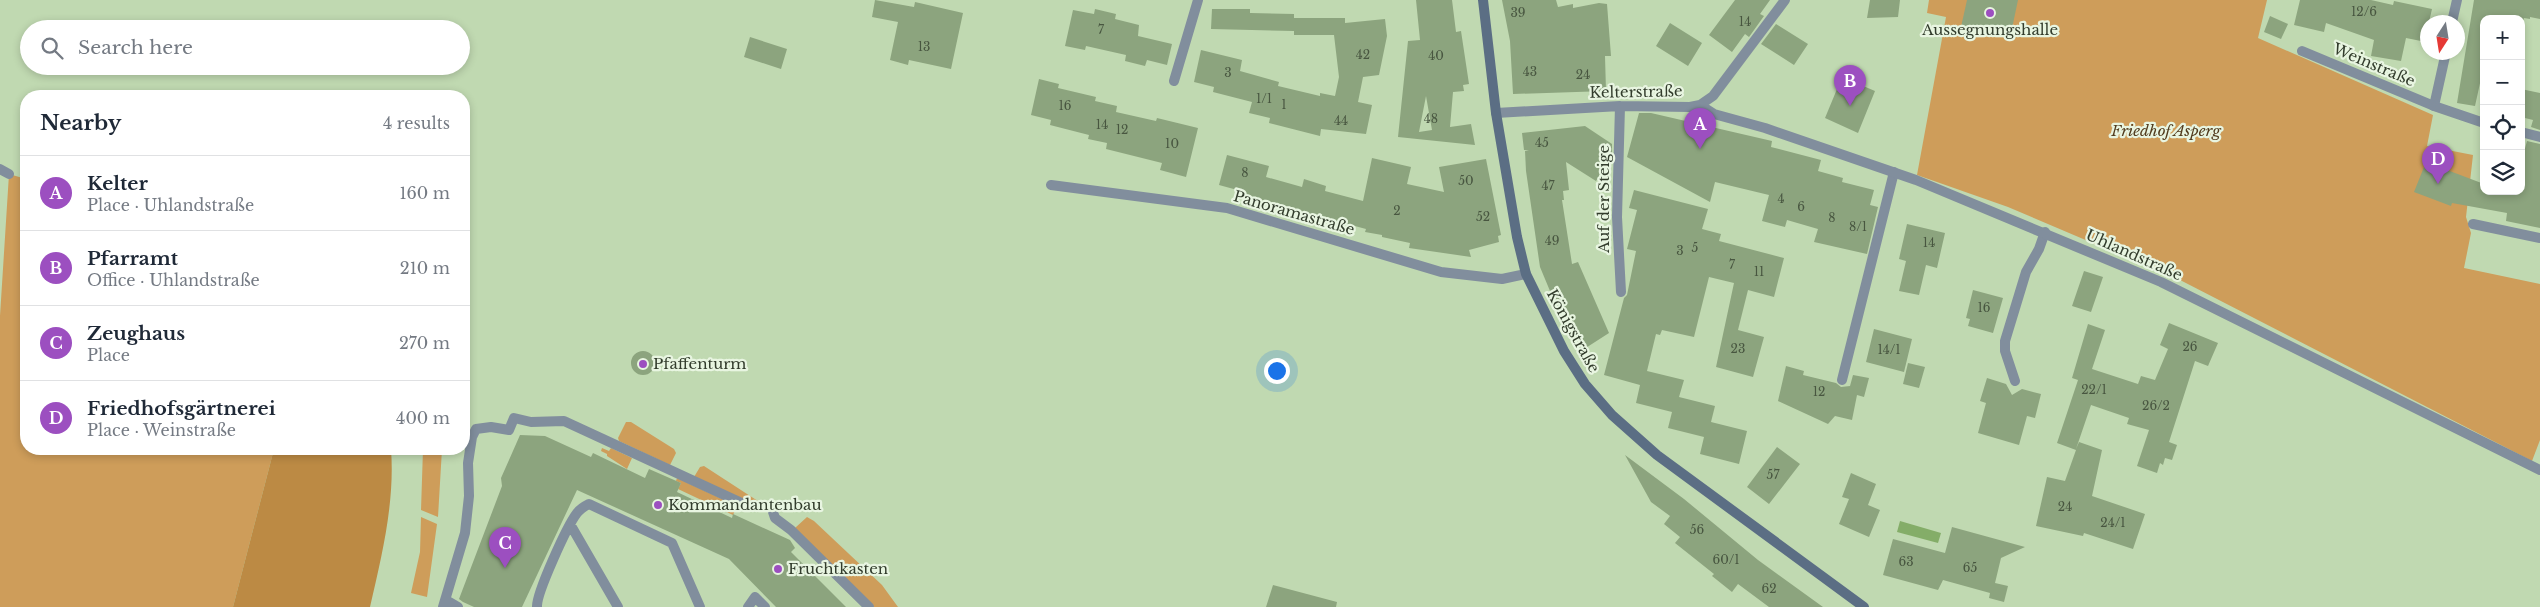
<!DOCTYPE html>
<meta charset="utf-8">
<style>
body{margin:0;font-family:"Libre Baskerville",serif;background:#f6f6f7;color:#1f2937}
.controls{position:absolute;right:15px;top:15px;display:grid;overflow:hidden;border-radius:10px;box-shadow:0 2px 8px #0003}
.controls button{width:45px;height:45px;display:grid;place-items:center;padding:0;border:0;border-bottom:1px solid #e0e1e3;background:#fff;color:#1f2937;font:25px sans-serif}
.compass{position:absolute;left:2420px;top:15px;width:45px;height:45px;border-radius:50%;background:#fff;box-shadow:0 2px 8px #0003;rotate:192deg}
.you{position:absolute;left:1276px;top:370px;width:18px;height:18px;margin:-12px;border:4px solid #fff;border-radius:50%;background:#1a73e8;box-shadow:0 0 0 8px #1a73e833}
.badge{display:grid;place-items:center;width:32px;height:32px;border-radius:50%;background:#9c4fc0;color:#fff;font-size:16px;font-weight:700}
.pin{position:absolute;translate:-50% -41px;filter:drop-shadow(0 1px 2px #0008)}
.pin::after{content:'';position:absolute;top:26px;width:18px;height:15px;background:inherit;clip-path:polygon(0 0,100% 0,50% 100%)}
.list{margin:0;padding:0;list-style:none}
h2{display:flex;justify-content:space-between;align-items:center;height:65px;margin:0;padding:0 20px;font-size:21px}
h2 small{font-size:16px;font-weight:400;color:#747a83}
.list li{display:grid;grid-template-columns:32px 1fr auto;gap:15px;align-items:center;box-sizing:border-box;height:75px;padding:0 20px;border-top:1px solid #e0e1e3}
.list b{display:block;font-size:19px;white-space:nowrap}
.list p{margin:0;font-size:16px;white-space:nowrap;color:#747a83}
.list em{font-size:16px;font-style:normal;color:#747a83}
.icon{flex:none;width:28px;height:28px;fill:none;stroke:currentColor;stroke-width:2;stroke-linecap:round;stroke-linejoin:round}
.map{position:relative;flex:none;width:2540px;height:607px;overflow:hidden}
.search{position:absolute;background:#fff;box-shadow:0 2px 8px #0003;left:20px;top:20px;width:450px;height:55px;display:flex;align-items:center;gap:12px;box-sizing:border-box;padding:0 18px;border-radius:28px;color:#747a83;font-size:19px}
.panel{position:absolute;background:#fff;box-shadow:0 2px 8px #0003;left:20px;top:90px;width:450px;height:365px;border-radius:20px}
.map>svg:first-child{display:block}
.green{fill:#ce9d5a}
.forest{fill:#bc8a44}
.water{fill:#84ad68}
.building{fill:#8ca47e;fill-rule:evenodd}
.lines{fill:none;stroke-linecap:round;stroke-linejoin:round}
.lane{stroke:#818e9d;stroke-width:10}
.street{stroke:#818e9d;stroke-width:10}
.secondary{stroke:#5b6e84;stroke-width:10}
.poi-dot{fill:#9c4fc0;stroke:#e8f5e1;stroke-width:2}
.labels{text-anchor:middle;stroke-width:4.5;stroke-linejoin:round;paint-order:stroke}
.number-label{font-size:12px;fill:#485640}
.poi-label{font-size:15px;fill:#323c2c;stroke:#e8f5e1;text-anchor:start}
.street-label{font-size:15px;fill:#323c2c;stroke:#e8f5e1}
.park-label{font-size:15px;font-style:italic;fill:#513b1d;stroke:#e8f5e1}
</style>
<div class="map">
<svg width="2540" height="607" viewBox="0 0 2540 607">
<rect width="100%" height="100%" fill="#c0d9b1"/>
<path class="green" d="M1929 0H2267L2258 38 2433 115 2427 146 2473 155 2466 217 2471 233 2464 268 2540 284V440L2532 461 2182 281 2008 207 1917 175 1946 17 1927 13Z
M9 174 26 179V449H274L233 607H0V316Z
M626 422H631L674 449 676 453 670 465 619 441 618 438Z
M602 448 609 451 611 448 632 458 627 469 607 456V454L601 451Z
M423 449H442L438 517 421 510Z
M704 466 770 509C763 512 760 512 753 508L752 503 694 477 700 467Z
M677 478 737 506 733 515 678 489 681 483 676 481Z
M421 517 437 524 427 597 411 593 420 552Z
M807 517 814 521 882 585 898 607H874L795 528Z"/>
<path class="forest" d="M274 449H391C395 502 382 555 370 607H233Z"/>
<path class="water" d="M1900 521 1941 533 1938 543 1897 532Z"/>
<path class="building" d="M875 0 914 7 915 2 963 13 951 69 909 60 908 65 890 60 898 22 872 17Z
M1416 0H1452L1456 32 1461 31 1469 84 1463 85 1464 91 1453 92 1450 127 1471 124 1475 145 1398 137 1408 41 1420 40ZM1426 96 1432 130 1419 132Z
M1502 0H1556L1558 7 1573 4V8L1599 3 1607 4 1611 56H1605L1606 91 1513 94 1510 41Z
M1735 0H1770L1760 14 1764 16 1749 37 1745 34 1732 52 1709 35Z
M1870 0H1900L1898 17 1867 18Z
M1967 0H2018L2010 38 1961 27Z
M2300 0H2371L2393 5 2394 1 2432 9 2429 22H2428L2426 42 2406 38 2401 61 2371 56 2374 40 2326 23 2324 32 2294 25Z
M2474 0H2540V19L2530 17V19L2524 18 2523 21 2521 19H2484V65L2475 106 2457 103Z
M1095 9 1116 14 1115 19 1139 25 1138 36 1172 44 1167 65 1147 60 1145 66 1125 61 1126 55 1086 46 1085 50 1065 46 1073 10 1094 14Z
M1212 9H1250V13L1294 14V31L1211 29Z
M2270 16 2288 24 2281 39 2264 32Z
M1294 18H1345V23L1385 19 1387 36 1379 75 1363 77 1358 102 1372 105 1366 134 1321 129 1320 136 1269 123 1270 118 1249 113 1252 102 1213 92 1214 87 1194 82 1201 50 1242 60 1240 71 1279 82 1278 86 1320 96V93L1335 96 1339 77 1334 35H1294Z
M1670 23 1702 43 1688 66 1656 46Z
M1776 24 1808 44 1794 65 1761 44Z
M750 37 787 49 781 69 744 57Z
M1842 77 1875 91 1858 133 1825 118Z
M1039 79 1059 84 1058 88 1096 97 1095 101 1117 106 1116 112 1156 121 1157 118 1198 128 1186 177 1160 170 1162 163 1106 149 1107 143 1088 139 1089 135 1050 125 1051 120 1031 115Z
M2521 89 2540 93V130L2531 127 2533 120 2521 117Z
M1639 113H1651L1772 141 1771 147 1821 160 1818 171 1843 178 1842 182 1874 190 1870 205 1878 207 1867 254 1814 242 1818 229 1787 220 1785 227 1762 221 1769 195 1715 182 1710 202 1627 157Z
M1585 126 1612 144V156L1596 181 1566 162 1569 190 1563 191 1564 200H1562L1572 264 1578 262 1609 333 1581 351 1555 303 1540 267 1526 171 1525 151 1529 150H1524L1522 133Z
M2527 141 2540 144V228L2506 221 2507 213 2452 203 2451 206 2414 192 2426 162 2484 184V191H2521V151L2524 152Z
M1227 155 1269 166 1266 177 1302 187 1304 179 1326 186 1325 191 1363 201 1372 158 1411 167 1407 184 1444 192 1439 167 1486 159 1501 235 1498 236 1499 242 1469 250 1471 257 1409 248 1410 243 1382 237V235L1365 232 1366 229 1239 195 1241 191 1219 185Z
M1634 190 1708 209 1702 229 1721 234 1719 241 1784 258 1774 297 1748 290 1738 330 1764 337 1753 377 1716 367 1734 283 1709 277 1694 337 1662 330 1660 335 1656 334 1647 371 1684 380 1679 397 1715 406 1711 422 1747 431 1739 464 1700 454 1704 437 1668 428 1672 412 1636 403 1640 385 1604 375 1624 298 1627 295 1636 251 1627 249 1637 210 1629 208Z
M1907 224 1945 233 1937 268 1926 265 1919 295 1899 291 1906 261 1899 259Z
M2084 271 2103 277 2091 312 2072 306Z
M1973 290 2003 298 1993 333 1968 326 1970 319 1966 318Z
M2169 323 2218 343 2208 366 2195 361 2169 442 2177 445 2172 460 2165 458 2163 465 2160 463 2157 473 2137 466 2149 430 2127 424 2129 418 2091 405 2076 449 2079 442 2102 450 2092 496 2145 514 2133 549 2084 533 2083 536 2036 526 2047 477 2065 481 2076 450 2057 443 2078 380 2072 378 2088 324 2105 330 2092 369 2138 384 2141 376 2155 380 2168 349 2160 345Z
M1874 329 1912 339 1904 372 1866 362Z
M631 363a12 12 0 1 1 24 0a12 12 0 1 1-24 0Z
M1908 363 1925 367 1919 388 1903 384Z
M1786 366 1804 371 1803 375 1836 383 1841 387 1850 386 1853 375 1869 378 1864 397 1857 395 1852 420 1835 416 1828 424 1778 401Z
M1987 378 2006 384 2012 395 2022 389 2041 394 2035 418 2027 416 2019 445 1978 433 1986 403 1980 401Z
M520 435 545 436 591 457 593 453 645 478 649 469 681 483 677 492 732 518 733 514 790 540 795 548 791 552 846 607H776L729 559 577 490 522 607H474L463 602 459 599 502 486 501 478Z
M1777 447 1800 464 1769 504 1747 487Z
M1625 455 1684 499 1758 560 1823 607H1769L1738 584 1732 592 1712 576 1714 574 1675 543 1680 537 1664 524 1670 516 1651 502Z
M1851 473 1876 484 1868 505 1880 510 1869 537 1839 524 1849 499 1842 497Z
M1952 527 2025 547 2001 558 1995 583 2008 586 2004 602 1989 598 1990 593 1943 580 1938 590 1883 575 1893 539 1945 553Z
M1273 585 1337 602 1336 607H1266Z"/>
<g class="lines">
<path class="lane" d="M2302 51 2434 106
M1174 81 1198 0
M0 169 9 174
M1842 380 1894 172
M2015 381 2005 351V341L2026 272 2039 249 2045 232
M773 512 775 518 791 530 869 607
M570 524 618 607
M446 600 458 607
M443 607 465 533 469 496 468 463 472 437 476 429 491 427 509 430 514 418 531 422 564 421 746 505
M537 607C536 594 567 526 577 513 580 509 585 506 589 504L672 543 700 607
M748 607 755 597 765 607"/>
<path class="street" d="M2452 22 2457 0
M2446 52 2434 106 2484 123
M1700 105 1714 114 1765 128 1916 180 2161 282 2540 470
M1620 106 1617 217 1621 292
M1496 113 1620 106 1690 107 1700 105 1713 96 1785 0
M2521 132 2540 137
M1051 185 1227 208 1441 272 1502 279 1526 274
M2473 224 2540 238"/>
<path class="secondary" d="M1483 0 1496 113 1517 237 1526 274 1564 351 1585 384 1612 415 1657 455 1864 607"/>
</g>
<g class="poi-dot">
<circle cx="1990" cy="13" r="5"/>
<circle cx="643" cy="364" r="5"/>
<circle cx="658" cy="505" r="5"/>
<circle cx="778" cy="569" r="5"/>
</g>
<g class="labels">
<g class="number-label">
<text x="2364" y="16">12/6</text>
<text x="1518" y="17">39</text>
<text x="1745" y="26">14</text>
<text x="1101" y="34">7</text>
<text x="924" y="51">13</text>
<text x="1363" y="59">42</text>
<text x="1436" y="60">40</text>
<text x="1530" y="76">43</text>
<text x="1228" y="77">3</text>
<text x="1583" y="79">24</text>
<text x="1264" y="103">1/1</text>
<text x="1284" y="109">1</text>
<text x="1065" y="110">16</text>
<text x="1431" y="123">48</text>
<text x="1341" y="125">44</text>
<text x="1102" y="129">14</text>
<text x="1122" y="134">12</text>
<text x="1542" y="147">45</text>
<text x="1172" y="148">10</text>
<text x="1245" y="177">8</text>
<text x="1466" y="185">50</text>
<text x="1548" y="190">47</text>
<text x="1781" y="203">4</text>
<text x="1801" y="211">6</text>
<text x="1397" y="215">2</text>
<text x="1483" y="221">52</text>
<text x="1832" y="222">8</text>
<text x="1858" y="231">8/1</text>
<text x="1552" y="245">49</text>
<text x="1929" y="247">14</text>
<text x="1695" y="252">5</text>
<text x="1680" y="255">3</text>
<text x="1732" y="269">7</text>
<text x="1759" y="276">11</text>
<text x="1984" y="312">16</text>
<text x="2190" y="351">26</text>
<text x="1738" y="353">23</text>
<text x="1889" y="354">14/1</text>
<text x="2094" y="394">22/1</text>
<text x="1819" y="396">12</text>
<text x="2156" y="410">26/2</text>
<text x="1773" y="479">57</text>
<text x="2065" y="511">24</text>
<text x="2113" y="527">24/1</text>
<text x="1697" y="534">56</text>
<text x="1726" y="564">60/1</text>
<text x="1906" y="566">63</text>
<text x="1970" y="572">65</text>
<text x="1769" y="593">62</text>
</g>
<g class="poi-label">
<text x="1990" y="35" text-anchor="middle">Aussegnungshalle</text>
<text x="653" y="369">Pfaffenturm</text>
<text x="668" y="510">Kommandantenbau</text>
<text x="788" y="574">Fruchtkasten</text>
</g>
<g class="street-label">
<text transform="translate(2374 65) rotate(23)" y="5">Weinstraße</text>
<text transform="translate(1636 92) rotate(-1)" y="5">Kelterstraße</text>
<text transform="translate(1604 199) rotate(-90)" y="5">Auf der Steige</text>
<text transform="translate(1294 213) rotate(16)" y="5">Panoramastraße</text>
<text transform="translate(2134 255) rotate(24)" y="5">Uhlandstraße</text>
<text transform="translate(1573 331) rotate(61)" y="5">Königstraße</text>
</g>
<g class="park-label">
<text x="2166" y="136">Friedhof Asperg</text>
</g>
</g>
</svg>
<div class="controls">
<button>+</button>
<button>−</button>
<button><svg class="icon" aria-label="locate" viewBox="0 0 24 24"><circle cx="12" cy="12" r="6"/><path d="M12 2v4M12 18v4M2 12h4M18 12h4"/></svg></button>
<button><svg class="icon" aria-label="layers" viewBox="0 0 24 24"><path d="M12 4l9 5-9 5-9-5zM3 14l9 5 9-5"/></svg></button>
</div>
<svg class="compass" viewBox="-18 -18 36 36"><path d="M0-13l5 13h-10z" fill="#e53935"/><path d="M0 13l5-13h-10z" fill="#747a83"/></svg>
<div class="you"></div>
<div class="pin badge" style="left:1700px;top:149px">A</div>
<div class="pin badge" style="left:1850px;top:106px">B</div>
<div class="pin badge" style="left:505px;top:568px">C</div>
<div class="pin badge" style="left:2438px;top:184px">D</div>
<div class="search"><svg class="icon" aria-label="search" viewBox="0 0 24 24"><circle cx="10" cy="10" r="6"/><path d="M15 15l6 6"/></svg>Search here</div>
<section class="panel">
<h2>Nearby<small>4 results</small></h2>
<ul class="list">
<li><span class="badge">A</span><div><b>Kelter</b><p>Place · Uhlandstraße</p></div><em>160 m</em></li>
<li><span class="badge">B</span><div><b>Pfarramt</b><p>Office · Uhlandstraße</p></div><em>210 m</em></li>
<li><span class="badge">C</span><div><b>Zeughaus</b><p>Place</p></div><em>270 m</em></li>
<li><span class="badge">D</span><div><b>Friedhofsgärtnerei</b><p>Place · Weinstraße</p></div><em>400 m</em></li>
</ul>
</section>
</div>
